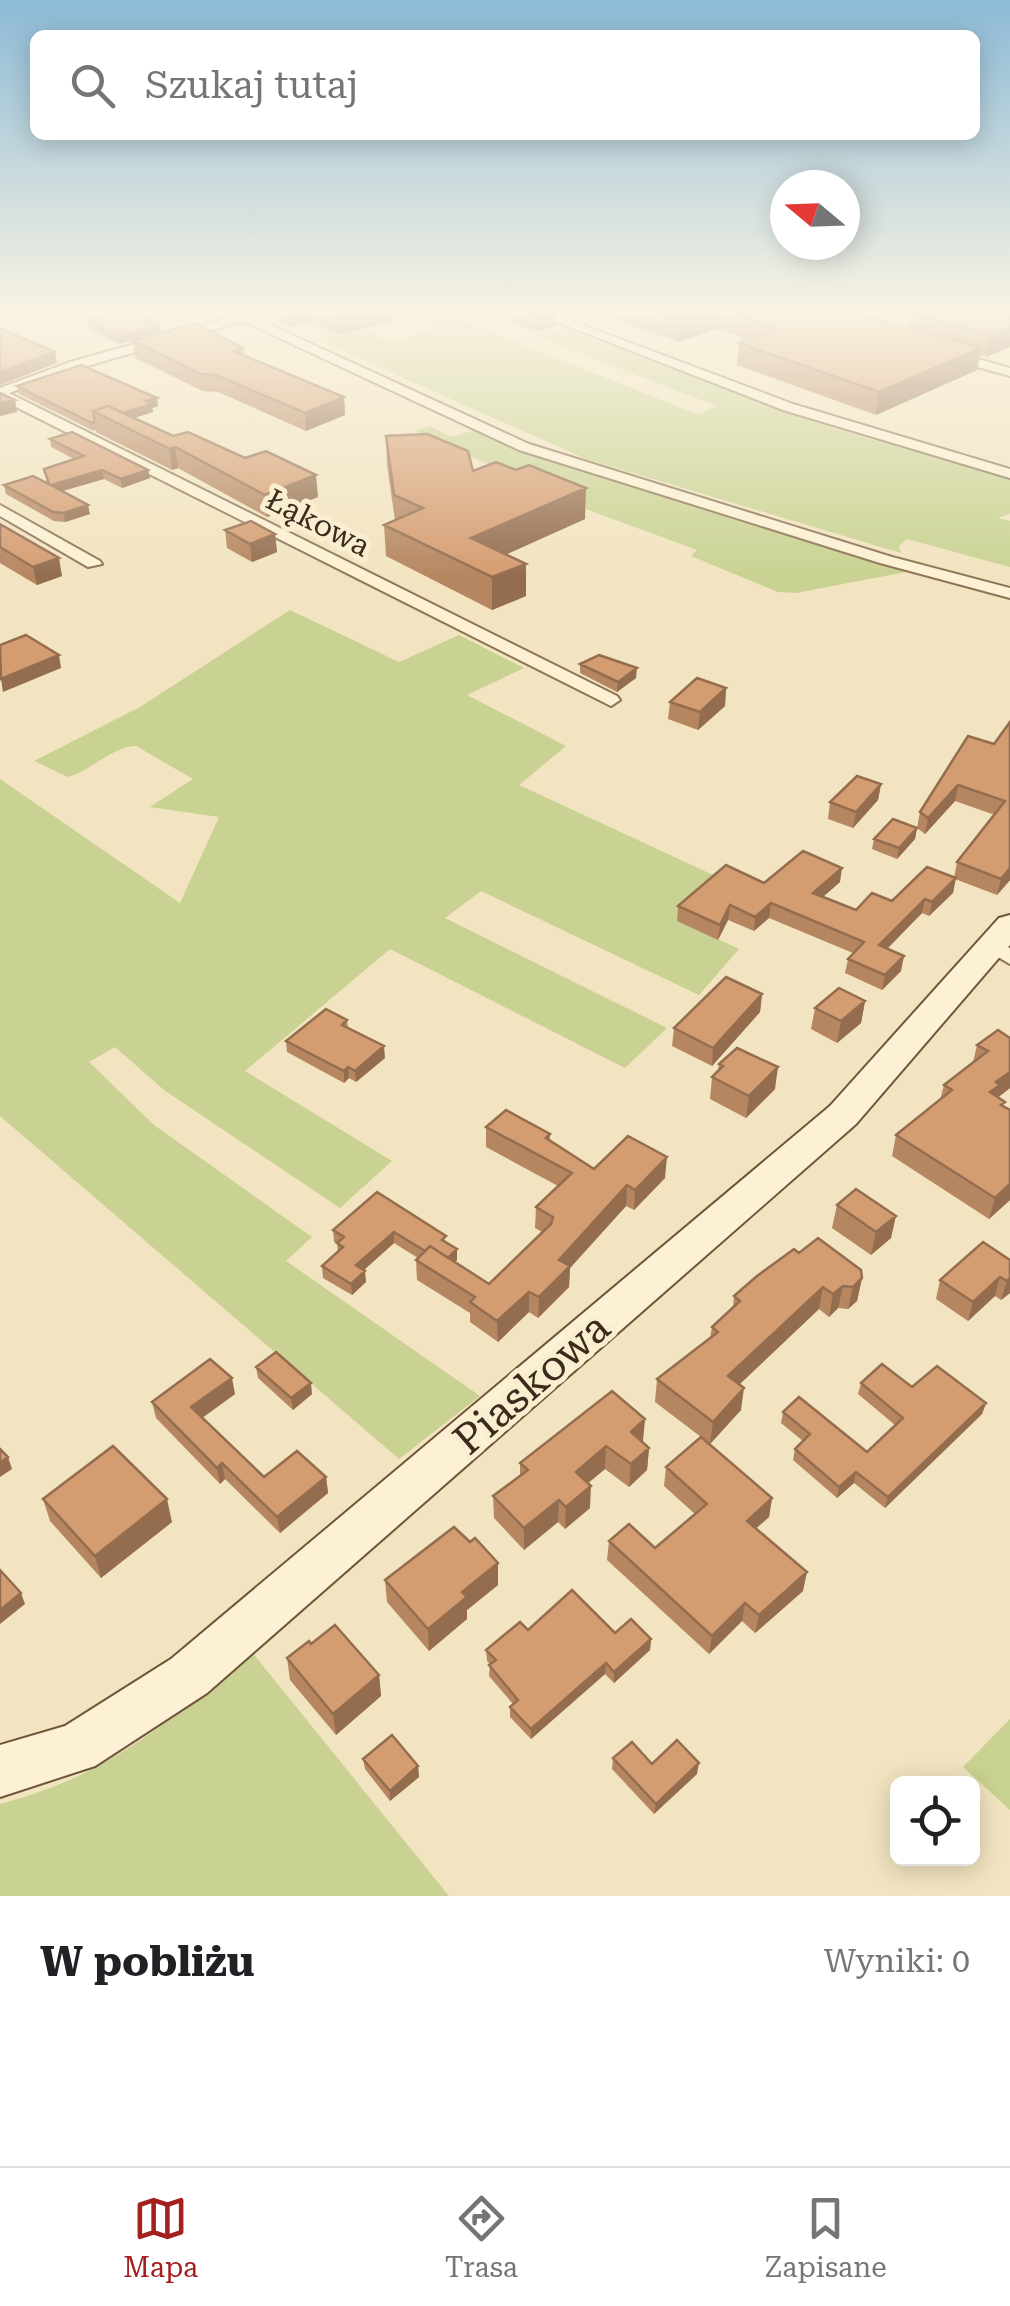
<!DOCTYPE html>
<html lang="pl">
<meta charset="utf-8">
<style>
body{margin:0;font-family:"Roboto Serif",serif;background:#f6f6f6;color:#202124}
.controls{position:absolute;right:30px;bottom:30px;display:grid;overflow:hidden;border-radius:15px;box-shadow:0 5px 25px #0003}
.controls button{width:90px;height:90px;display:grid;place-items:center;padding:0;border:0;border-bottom:2px solid #e0e0e0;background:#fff;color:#202124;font:50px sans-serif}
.compass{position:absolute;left:770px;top:170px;width:90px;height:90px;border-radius:50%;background:#fff;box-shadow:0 5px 25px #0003;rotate:289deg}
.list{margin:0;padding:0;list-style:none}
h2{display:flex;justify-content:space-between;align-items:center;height:130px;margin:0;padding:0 40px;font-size:42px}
h2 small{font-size:32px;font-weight:400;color:#757577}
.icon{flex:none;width:55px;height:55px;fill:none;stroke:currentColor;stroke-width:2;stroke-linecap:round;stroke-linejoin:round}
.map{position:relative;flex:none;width:1010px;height:1896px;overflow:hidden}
.search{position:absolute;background:#fff;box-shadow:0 5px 25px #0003;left:30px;right:30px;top:30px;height:110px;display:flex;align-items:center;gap:25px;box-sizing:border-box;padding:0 35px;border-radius:15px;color:#757577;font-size:38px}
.sheet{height:270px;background:#fff}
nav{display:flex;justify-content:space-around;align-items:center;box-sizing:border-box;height:140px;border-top:2px solid #e0e0e0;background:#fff;font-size:28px;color:#757577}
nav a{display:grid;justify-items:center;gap:5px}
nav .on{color:#a3201f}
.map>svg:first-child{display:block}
.green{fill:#c9d292}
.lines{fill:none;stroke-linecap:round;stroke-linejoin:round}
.street-casing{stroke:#8d7456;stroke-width:4}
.secondary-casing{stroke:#6f5539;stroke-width:4}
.street{fill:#fcf1d4;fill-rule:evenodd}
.secondary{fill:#fcf1d4;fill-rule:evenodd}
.wall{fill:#b68661}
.shaded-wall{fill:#946d4f}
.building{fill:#d49c71;stroke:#946d4f;stroke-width:2.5}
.labels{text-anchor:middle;stroke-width:10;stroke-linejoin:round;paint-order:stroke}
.far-street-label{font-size:30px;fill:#3b2b1c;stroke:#f9eed0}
.near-street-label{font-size:42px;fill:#3b2b1c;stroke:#f9eed0}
</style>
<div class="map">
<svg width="1010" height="1896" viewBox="0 0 1010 1896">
<rect width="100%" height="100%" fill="#f2e4c0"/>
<path class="green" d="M451 316 699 415 717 406 535 336 563 328 836 429 1010 479V514L998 518 1010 521V567L907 539 899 546 901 553 586 459 318 340 363 330 391 342 438 327 430 322Z
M430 426 451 437 478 429 593 475 911 571 796 593 778 592 691 556 697 550 591 511 415 431Z
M290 610 399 662 459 635 524 668 467 695 566 746 519 785 724 880 677 920 739 949 699 995 481 891 445 918 667 1028 625 1068 390 949 245 1071 392 1161 340 1208 164 1090 115 1047 89 1062 154 1125 312 1237 286 1261 480 1396 399 1459 0 1116V779L180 903 219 817 150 807 193 779 136 746C113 746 91 771 68 777L34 761 140 707Z
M251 1651 449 1896H0V1804C110 1775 167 1723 251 1651Z
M1010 1719V1810L963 1767Z"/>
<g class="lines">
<g class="street-casing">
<path id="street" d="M246 313H260L255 318 529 444 892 557 1010 588V598L880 563 519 450 243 321 80 368 9 393 617 696 620 700 611 706 0 399V388L70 362Z
M534 313H551L793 404 1010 469V478L783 410Z
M950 351 1010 368V376L946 358V352Z
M0 505 100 561 102 564 88 567 0 516Z
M992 940 1010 948V964L981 947Z"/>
</g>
<g class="secondary-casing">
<path id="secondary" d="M1010 915V945L856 1124 207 1693 95 1766 0 1797V1745L65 1726 171 1659 830 1106 999 918Z"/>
</g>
<use href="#street" class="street"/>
<use href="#secondary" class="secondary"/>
</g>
<path class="wall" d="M267 313H391V321L338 335 308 322 289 327Z
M507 313H557L556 326 535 332 507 321Z
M558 313H856L908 327 910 313H1010V347L986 357 980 355 977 370 876 415 737 365 739 343 748 340 717 329 679 342 598 313 578 319Z
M88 321 160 325 161 333 119 344 89 329Z
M133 341 243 348 244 356 344 397 345 415 306 431 218 392 203 391 135 358Z
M17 386 158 406 152 408 153 412 134 418 318 497 267 517 178 468 172 470 96 432V430L94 431 19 394Z
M386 436 473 471 585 519 506 554 526 564V596L492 610 386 556 384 525 395 520 387 466Z
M50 439 148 470 150 478 122 488 104 479 62 491 90 514 65 522 54 521 6 494 4 485 48 483 44 469 74 459 51 447Z
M0 524 62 576 37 585 0 563Z
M225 530 275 534 277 552 252 562 227 548Z
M580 664 636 678 617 692 580 673Z
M726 688 725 706 698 730 668 719 670 702Z
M1010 722V880L997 895 955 879 953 893 929 916 922 913 887 949 901 971 882 990 845 973 848 959 853 953 769 918 754 931 728 920 718 940 677 921 678 906 764 883 840 882 823 897 856 910 892 901 954 878 957 862 995 815 955 801 925 834 917 828 920 812 994 744Z
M881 784 878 800 853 828 828 819 830 802Z
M917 828 915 839 897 859 872 849 874 839Z
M762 994 760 1012 712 1066 672 1046 674 1028Z
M865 1001 861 1023 837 1043 811 1029 815 1008Z
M347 1020 348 1028 385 1058 356 1082 349 1078 344 1083 287 1052 286 1041Z
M1010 1038V1088L998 1097 1004 1106 1010 1200 989 1219 892 1156 896 1135 940 1100 944 1085 973 1062 977 1045Z
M719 1064 775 1089 746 1118 710 1099 712 1077 718 1071Z
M486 1127 550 1134V1140L594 1169 665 1178 634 1210 626 1206 570 1268 569 1287 538 1318 529 1312 498 1342 470 1322V1313L417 1280 416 1260 418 1258 394 1243 364 1270 366 1282 352 1295 323 1278 322 1266 338 1252 337 1244 334 1242 333 1230 377 1192 447 1242 457 1260 455 1262 489 1284 542 1232 535 1228 536 1207 558 1186 486 1147Z
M837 1205 891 1238 871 1255 832 1228Z
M1010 1260V1293L1001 1300 995 1296 968 1321 936 1299 940 1280Z
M862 1278 857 1301 848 1309 838 1308 829 1317 819 1309 740 1384 741 1410 710 1444 772 1498 769 1517 756 1528 803 1591 755 1633 742 1621 709 1654 607 1560 609 1541 655 1548 695 1514 664 1486 666 1467 701 1437 655 1402 657 1379 710 1338 712 1327 733 1308 734 1296Z
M256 1367 312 1394 293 1410 258 1378Z
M861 1383 912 1387 986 1403 982 1414 885 1508 854 1483 837 1498 793 1460 795 1449 803 1441 781 1423 783 1412 867 1452 895 1425 858 1394Z
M235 1394 202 1418 264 1477H326L328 1493 280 1533 225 1479 220 1484 156 1418 152 1402Z
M645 1419 642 1442 649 1448 647 1470 629 1487 605 1469 588 1483 590 1508 565 1529 558 1522 524 1550 494 1518 493 1496 520 1476V1463Z
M43 1499 172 1522 101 1578 50 1521Z
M470 1542 498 1563V1585L467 1610V1619L429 1651 387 1602 385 1580Z
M615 1633 651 1639 650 1650 614 1683 605 1674 531 1739 510 1717V1707L513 1704 489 1676 490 1664 487 1661 486 1650Z
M311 1644 379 1675 381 1696 336 1735 290 1680 287 1658Z
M613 1758 652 1764 697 1774 654 1814 612 1769Z
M363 1759 418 1766 419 1777 390 1801 365 1769Z"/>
<path class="shaded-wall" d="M288 313H308V322L289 327Z
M336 313H391V321L338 335Z
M550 313H557L556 326 535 332 536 317Z
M578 313H598L578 319Z
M703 313H718L717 329 679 342 680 320Z
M160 325 161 333 119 344 118 337Z
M1010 327V347L986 357 990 335Z
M981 348 977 370 876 415 879 392Z
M55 352 57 363 0 385V372Z
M344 397 345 415 306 431 305 413Z
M157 398 158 406 152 408 153 412 118 423 107 418Z
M15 400 17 412 0 416V403Z
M175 447 178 468 172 470 170 449Z
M102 470 104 479 52 494 51 485Z
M148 470 150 478 122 488 121 479Z
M316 475 318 497 267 517 265 495Z
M586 488 585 519 474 569 471 538Z
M88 505 90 514 65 522 64 513Z
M275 534 277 552 252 562 250 544Z
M59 558 62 576 37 585 33 567Z
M526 564V596L492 610V577Z
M59 655 61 668 3 692 1 679Z
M637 668 636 678 617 692 618 682Z
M726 688 725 706 698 730 700 712Z
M881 784 878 800 853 828 856 812Z
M958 785 955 801 925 834 928 818Z
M917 828 915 839 897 859 899 848Z
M842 868 840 882 811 907 813 893Z
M1010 868V880L997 895 1001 879Z
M956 878 953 893 929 916 932 902Z
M925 899 922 913 876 960 879 945Z
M771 903 769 918 754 931 755 917Z
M730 905 728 920 718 940 720 925Z
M904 956 901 971 882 990 885 975Z
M762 994 760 1012 712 1066 713 1048Z
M865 1001 861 1023 837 1043 841 1021Z
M384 1046 385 1058 356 1082 355 1071Z
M348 1067 349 1078 344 1083V1071Z
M778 1067 775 1089 746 1118 749 1096Z
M1010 1072V1088L996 1099 990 1092 996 1082Z
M667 1157 665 1178 634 1210 635 1190Z
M1010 1184V1200L989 1219 995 1198Z
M627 1185 626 1206 570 1268 569 1287 538 1318 539 1297 559 1260Z
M896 1216 891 1238 871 1255 876 1232Z
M394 1232V1243L357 1276 356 1265Z
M457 1249V1260L443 1274 442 1263Z
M365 1271 366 1282 352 1295 351 1284Z
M1000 1277 995 1296 968 1321 973 1302Z
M862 1278 857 1301 848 1309 853 1287Z
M1010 1278V1293L1001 1300 1007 1281Z
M843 1286 838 1308 829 1317 833 1294Z
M823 1287 819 1309 725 1398 728 1376Z
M529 1292V1312L498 1342 497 1321Z
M232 1378 235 1394 195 1423 191 1407Z
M311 1383 312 1394 293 1410 291 1398Z
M744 1388 741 1410 710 1444 713 1422Z
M986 1403 982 1414 885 1508 888 1497Z
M645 1419 643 1441 629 1454 631 1432Z
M606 1446 605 1469 575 1494 576 1472Z
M649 1448 647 1470 629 1487 631 1464Z
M8 1457 12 1469 0 1477V1463Z
M222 1463 225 1479 220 1484 217 1468Z
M856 1472 854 1483 837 1498 839 1487Z
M326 1477 328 1493 280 1533 277 1517Z
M591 1486 590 1508 565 1529 566 1507Z
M772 1498 769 1517 744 1539 747 1521Z
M167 1499 172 1522 101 1578 95 1556Z
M559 1500 558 1522 524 1550V1528Z
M498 1563V1585L467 1610V1619L429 1651 428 1629 462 1592Z
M807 1572 803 1591 755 1633 759 1615Z
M21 1593 25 1604 0 1624V1610Z
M745 1603 742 1621 709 1654 712 1636Z
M651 1639 650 1650 614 1683V1672Z
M606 1663 605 1674 531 1739V1729Z
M379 1675 381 1696 336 1735 333 1714Z
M699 1763 697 1774 654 1814 656 1804Z
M418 1766 419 1777 390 1801V1791Z"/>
<path class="building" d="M119 313H135L160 325 118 337 88 321Z
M525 313H550L536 317Z
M658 313H703L680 320Z
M733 313H856L981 348 879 392 739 343 777 328Z
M912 313H1010V327L990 335Z
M196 323 243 348 233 351 344 397 305 413 216 375 201 374 133 341Z
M0 329H1L55 352 0 372Z
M81 365 157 398 146 401 152 404 123 413 108 406 93 411 95 422 92 423 17 386Z
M0 393 15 400 0 403Z
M108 406 173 436 188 432 245 458 266 451 316 475 265 495 175 447 170 449 93 411Z
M72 432 148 470 121 479 102 470 51 485 88 505 64 513 53 512 4 485 33 476 49 484 44 469 84 456 50 439Z
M427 434 468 451 473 471 496 462 516 470 529 465 586 488 471 538 526 564 492 577 384 525 423 508 394 495 386 436Z
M251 521 275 534 250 544 225 530Z
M0 524 59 558 33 567 0 547Z
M26 635 59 655 1 679 0 645Z
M599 655 637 668 618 682 580 664Z
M697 678 726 688 700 712 670 702Z
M1010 722V868L1001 879 957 862 1005 801 958 785 928 818 920 812 968 736 994 744Z
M857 776 881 784 856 812 830 802Z
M893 819 917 828 899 848 874 839Z
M803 851 842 868 813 893 856 910 872 893 892 901 927 867 956 878 932 902 925 899 879 945 904 956 885 975 848 959 864 942 771 903 755 917 730 905 720 925 678 906 726 865 764 883Z
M726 977 762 994 713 1048 674 1028Z
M839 988 865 1001 841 1021 815 1008Z
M326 1009 347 1020 342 1025 384 1046 355 1071 348 1067 344 1071 286 1041Z
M998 1030 1010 1038V1072L996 1082 1000 1085 990 1092 1005 1102 1001 1105 1010 1110V1184L995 1198 896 1135 952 1090 944 1085 988 1051 977 1045Z
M737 1048 778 1067 749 1096 712 1077 723 1066 719 1064Z
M506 1110 550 1134 546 1138 594 1169 628 1136 667 1157 635 1190 627 1185 559 1260 570 1266 539 1297 529 1292 497 1321 470 1302 475 1297 416 1260 430 1246 489 1284 551 1224 553 1217 536 1207 572 1173 486 1127Z
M856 1189 896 1216 876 1232 837 1205Z
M377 1192 446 1236 442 1240 457 1249 448 1258 430 1246 425 1251 394 1232 356 1265 365 1271 351 1284 322 1266 343 1247 337 1243 344 1237 333 1230Z
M818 1238 861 1270 862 1278 853 1287 843 1286 833 1294 823 1287 728 1376 744 1388 713 1422 657 1379 718 1332 712 1327 740 1301 734 1296 757 1276 794 1249 799 1253Z
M983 1242 1010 1260V1278L1007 1281 1000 1277 973 1302 940 1280Z
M276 1352 311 1383 291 1398 256 1367Z
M210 1359 232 1378 191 1407 264 1477 297 1451 326 1477 277 1517 222 1463 217 1468 152 1402Z
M882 1364 912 1387 937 1366 986 1403 888 1497 856 1472 839 1487 795 1449 810 1434 783 1412 799 1397 867 1452 903 1418 861 1383Z
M612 1391 645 1419 631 1432 649 1448 631 1464 606 1446 576 1472 591 1486 566 1507 559 1500 524 1528 493 1496 528 1470 520 1463Z
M701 1437 772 1498 747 1521 807 1572 759 1615 745 1603 712 1636 609 1541 629 1524 655 1548 707 1504 666 1467Z
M113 1446 167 1499 95 1556 43 1499Z
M0 1449 8 1457 0 1463Z
M454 1527 470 1542 475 1538 498 1563 462 1592 467 1597 428 1629 385 1580Z
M0 1570 21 1593 0 1610Z
M572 1590 615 1633 631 1619 651 1639 614 1672 606 1663 531 1729 510 1707 518 1700 489 1665 496 1660 486 1650 520 1622 528 1630Z
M335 1625 379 1675 333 1714 287 1658 309 1641 311 1644Z
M392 1735 418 1766 390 1791 363 1759Z
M677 1740 699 1763 656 1804 613 1758 632 1742 652 1764Z"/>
<linearGradient id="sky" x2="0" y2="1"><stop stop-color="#8cbad6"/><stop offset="0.54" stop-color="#f9f3e3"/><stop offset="1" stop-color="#f9f3e3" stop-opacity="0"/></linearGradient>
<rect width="1010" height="578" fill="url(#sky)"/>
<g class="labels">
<g class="far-street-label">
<text transform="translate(318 523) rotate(27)" y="10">Łąkowa</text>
</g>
<g class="near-street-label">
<text transform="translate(531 1383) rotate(-41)" y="15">Piaskowa</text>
</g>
</g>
</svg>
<div class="controls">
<button><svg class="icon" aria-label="locate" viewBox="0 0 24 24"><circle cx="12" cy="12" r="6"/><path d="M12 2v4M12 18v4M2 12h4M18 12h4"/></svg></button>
</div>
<svg class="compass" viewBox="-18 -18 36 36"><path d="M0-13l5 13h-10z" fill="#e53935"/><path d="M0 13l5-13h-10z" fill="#757577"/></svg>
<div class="search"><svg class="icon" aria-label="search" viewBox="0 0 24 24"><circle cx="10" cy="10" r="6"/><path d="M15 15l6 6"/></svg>Szukaj tutaj</div>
</div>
<section class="sheet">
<h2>W pobliżu<small>Wyniki: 0</small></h2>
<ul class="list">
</ul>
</section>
<nav>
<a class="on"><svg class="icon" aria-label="map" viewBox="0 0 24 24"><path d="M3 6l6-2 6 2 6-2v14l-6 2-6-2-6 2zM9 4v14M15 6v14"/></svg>Mapa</a>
<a><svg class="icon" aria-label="directions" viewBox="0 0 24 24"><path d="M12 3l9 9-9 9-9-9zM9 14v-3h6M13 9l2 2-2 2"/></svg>Trasa</a>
<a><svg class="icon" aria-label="saved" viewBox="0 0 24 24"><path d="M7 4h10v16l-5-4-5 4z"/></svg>Zapisane</a>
</nav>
